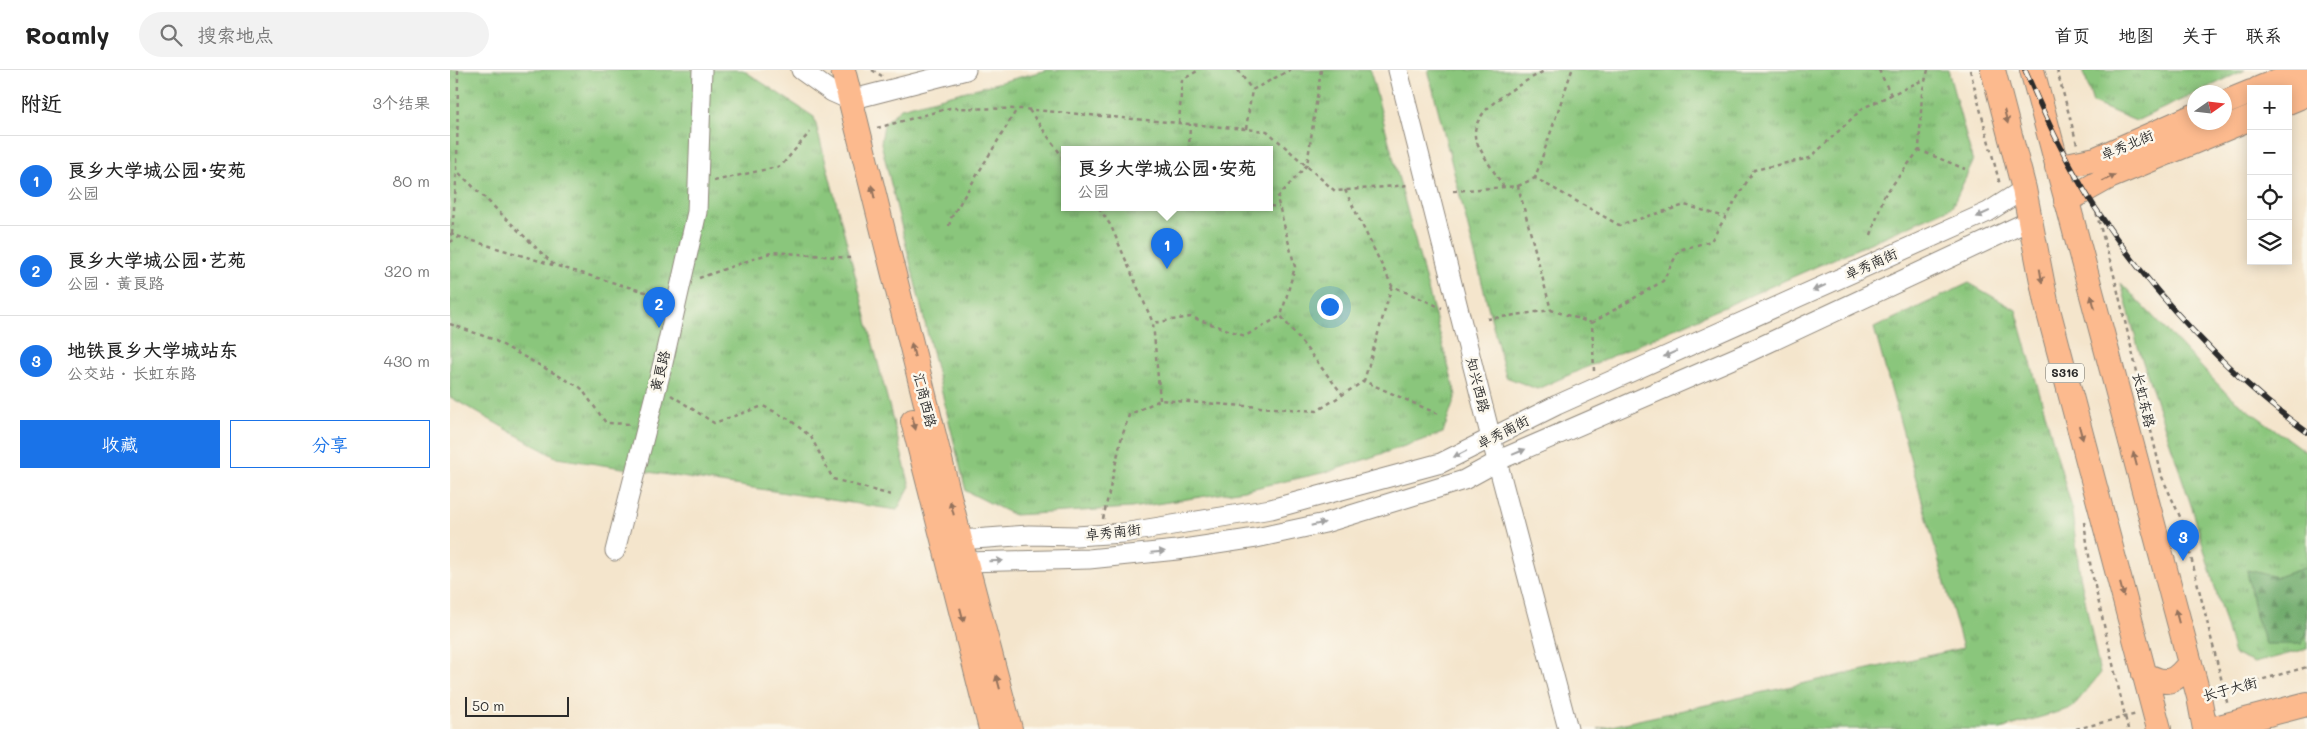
<!DOCTYPE html>
<html lang="zh">
<meta charset="utf-8">
<style>
body{margin:0;font-family:Mali,"LXGW WenKai TC",sans-serif;background:#f2f2f2;color:#222}
.controls{position:absolute;right:15px;top:15px;display:grid;overflow:hidden;border-radius:0px;box-shadow:0 2px 12px #0003}
.controls button{width:45px;height:45px;display:grid;place-items:center;padding:0;border:0;border-bottom:1px solid #e0e0e0;background:#fff;color:#222;font:25px sans-serif}
.compass{position:absolute;left:1737px;top:15px;width:45px;height:45px;border-radius:50%;background:#fff;box-shadow:0 2px 12px #0003;rotate:76deg}
.scale{position:absolute;left:15px;bottom:12px;width:104px;box-sizing:border-box;padding-left:5px;border:2px solid #2b2b2b;border-top:0;font-size:14px;line-height:18px;white-space:nowrap;color:#2b2b2b;-webkit-text-stroke:4px #fbf7ec;paint-order:stroke}
.you{position:absolute;left:879px;top:236px;width:18px;height:18px;margin:-12px;border:4px solid #fff;border-radius:50%;background:#1a73e8;box-shadow:0 0 0 8px #1a73e833}
.badge{display:grid;place-items:center;width:32px;height:32px;border-radius:50%;background:#1a73e8;color:#fff;font-size:16px;font-weight:700}
.pin{position:absolute;translate:-50% -41px;filter:drop-shadow(0 1px 2px #0008)}
.pin::after{content:'';position:absolute;top:26px;width:18px;height:15px;background:inherit;clip-path:polygon(0 0,100% 0,50% 100%)}
.popup{position:absolute;left:611px;top:76px;width:212px;height:65px;box-sizing:border-box;display:grid;place-content:center;border-radius:0px;background:#fff;filter:drop-shadow(0 1px 4px #0005);font-size:16px;white-space:nowrap;color:#767676}
.popup b{font-size:19px;color:#222}
.popup::after{content:'';position:absolute;left:50%;top:100%;margin-left:-10px;border:10px solid transparent;border-top-color:#fff}
.list{margin:0;padding:0;list-style:none}
h2{display:flex;justify-content:space-between;align-items:center;height:65px;margin:0;padding:0 20px;font-size:21px}
h2 small{font-size:16px;font-weight:400;color:#767676}
.list li{display:grid;grid-template-columns:32px 1fr auto;gap:15px;align-items:center;box-sizing:border-box;height:90px;padding:0 20px;border-top:1px solid #e0e0e0}
.list b{display:block;font-size:19px;white-space:nowrap}
.list p{margin:0;font-size:16px;white-space:nowrap;color:#767676}
.list em{font-size:16px;font-style:normal;color:#767676}
.actions{display:flex;gap:10px;padding:15px 20px}
.actions a{flex:1;padding:11px 0;border:1px solid #1a73e8;border-radius:0px;text-align:center;font-size:18px;color:#1a73e8}
.actions .main{background:#1a73e8;color:#fff}
.icon{flex:none;width:28px;height:28px;fill:none;stroke:currentColor;stroke-width:2;stroke-linecap:round;stroke-linejoin:round}
.map{position:relative;flex:none;width:1857px;height:659px;overflow:hidden}
header{display:flex;align-items:center;gap:30px;box-sizing:border-box;height:70px;padding:0 25px;background:#fff;border-bottom:1px solid #e0e0e0}
header strong{font-size:24px}
nav{display:flex;gap:28px;margin-inline-start:auto;font-size:18px}
.search{width:350px;height:45px;background:#f2f2f2;display:flex;align-items:center;gap:12px;box-sizing:border-box;padding:0 18px;border-radius:28px;color:#767676;font-size:19px}
main{display:flex}
aside{flex:1;background:#fff}
.map>svg:first-child{display:block}
.grass{fill:url(#grass-tufts);stroke:#5a7854;fill-rule:evenodd}
.forest{fill:url(#forest-firs);stroke:#4d6b4c}
.lines{fill:none;stroke-linecap:round;stroke-linejoin:round}
.minor-casing{stroke:#90887c;stroke-width:21}
.major-casing{stroke:#90887c;stroke-width:26}
.path{stroke:#90887c;stroke-width:2.5;stroke-dasharray:4 4;stroke-linecap:butt}
.minor{stroke:#fff;stroke-width:19}
.major{stroke:#fcba8e;stroke-width:24}
.rail-casing{stroke:#2b2b2b;stroke-width:5.5}
.rail{stroke:#fbf7ec;stroke-width:4;stroke-dasharray:11;stroke-linecap:butt}
.oneway{fill:#94725c}
.oneway2{fill:#a0a0a0}
.labels{text-anchor:middle;stroke-width:5;stroke-linejoin:round;paint-order:stroke}
.shield{fill:#fbf7ec;stroke:#696865;stroke-width:1}
.shield-label{font-size:12px;font-weight:bold;fill:#2b2b2b}
.street-label{font-size:14px;fill:#2b2b2b;stroke:#fbf7ec}
</style>
<header>
<strong>Roamly</strong>
<div class="search"><svg class="icon" aria-label="search" viewBox="0 0 24 24"><circle cx="10" cy="10" r="6"/><path d="M15 15l6 6"/></svg>搜索地点</div>
<nav><a>首页</a><a>地图</a><a>关于</a><a>联系</a></nav>
</header>
<main>
<aside>
<h2>附近<small>3个结果</small></h2>
<ul class="list">
<li><span class="badge">1</span><div><b>良乡大学城公园·安苑</b><p>公园</p></div><em>80 m</em></li>
<li><span class="badge">2</span><div><b>良乡大学城公园·艺苑</b><p>公园 · 黄良路</p></div><em>320 m</em></li>
<li><span class="badge">3</span><div><b>地铁良乡大学城站东</b><p>公交站 · 长虹东路</p></div><em>430 m</em></li>
</ul>
<div class="actions"><a class="main">收藏</a><a>分享</a></div>
</aside>
<div class="map">
<svg width="1857" height="659" viewBox="0 0 1857 659">
<defs>
<pattern id="grass-tufts" width="24" height="20" patternUnits="userSpaceOnUse" patternTransform="scale(1.25)"><rect width="24" height="20" fill="#8ac67c"/><path d="M3 7l-1-3M5 7V3M7 7l1-3M15 17l-1-3M17 17v-4M19 17l1-3" fill="none" stroke="#71a166"/></pattern>
<pattern id="forest-firs" width="22" height="20" patternUnits="userSpaceOnUse" patternTransform="scale(1.25)"><rect width="22" height="20" fill="#6fab6c"/><path d="M5 1l3.5 6h-7zM16 11l3.5 6h-7z" fill="#5b8b59"/></pattern>
</defs>
<rect width="100%" height="100%" fill="#fbf7ec"/>
<filter id="ink" filterUnits="userSpaceOnUse"><feTurbulence type="fractalNoise" baseFrequency=".02" numOctaves="2"/><feDisplacementMap in="SourceGraphic" scale="10" xChannelSelector="R" yChannelSelector="G"/><feConvolveMatrix kernelMatrix="1 2 1 2 8 2 1 2 1" color-interpolation-filters="sRGB"/></filter>
<filter id="wash" filterUnits="userSpaceOnUse"><feTurbulence type="fractalNoise" baseFrequency=".0096" numOctaves="4" result="noise"/><feDisplacementMap in="SourceGraphic" scale="20" xChannelSelector="R" yChannelSelector="G"/><feGaussianBlur stdDeviation="1.12" result="paint"/><feColorMatrix in="noise" values="0 0 0 0 0 0 0 0 0 0 0 0 0 0 0 0 0 1.4 0 .05"/><feComposite in="paint" operator="in"/></filter>
<g filter="url(#wash)">
<rect width="100%" height="100%" fill="#f4e5cc"/>
<path class="grass" d="M0 0H293L364 47 460 416 447 440 107 388 0 327Z
M597 0H920L1006 325 993 363 881 401 800 419 681 438 564 445 516 421 431 73 434 54 451 38ZM614 80H820V138H614Z
M978 0H1498L1523 92 1502 137 1087 319 1056 307Z
M1633 0H1795L1686 51 1643 33Z
M1519 213 1566 240 1621 435 1630 505 1650 604 1622 638 1550 659H1148L1513 578 1424 258Z
M1671 213 1778 325 1857 383V579L1804 593 1784 584 1743 441 1688 277Z"/>
<path class="forest" d="M1857 497V563L1851 574H1816L1805 546 1797 500 1827 507Z"/>
</g>
<g filter="url(#ink)">
<g class="lines">
<g class="minor-casing">
<path id="minor" d="M351 0 382 22 400 30 516 0
M948 0 1041 368 1118 659
M498 468 510 470 579 465 626 466 673 463 821 439 991 393 1107 335 1538 142 1574 119
M165 481 213 293 247 142 252 0
M503 490 516 492 639 489 727 480 806 468 875 453 1014 410 1056 387 1301 281 1581 150"/>
</g>
<g class="major-casing">
<path id="major" d="M393 0 510 470 560 659
M1543 0 1574 119 1596 232 1709 659
M1582 0 1749 627 1755 659
M1808 19 1854 0
M1838 32 1857 24
M1774 33 1801 22
M1607 97 1646 89 1744 46
M1616 131 1659 107 1801 48
M463 351 541 659
M1694 604C1716 616 1725 613 1740 593
M1761 659 1857 634"/>
</g>
<path class="path" d="M8 0 7 101 104 195 212 227
M422 0 432 6
M788 0 802 20
M871 0 857 95 827 128 845 197 831 246 893 325
M1122 0 1085 108 1169 155 1235 135 1275 147
M1429 0 1441 25
M1478 0 1472 23 1469 80 1515 99
M1520 0 1550 115
M1607 0 1627 74
M579 40 614 89
M729 53 732 10 749 0
M427 58 500 38 573 39 817 61 885 121 959 115
M796 59 802 20 840 0
M739 80 740 54
M264 111 331 96 360 62
M1068 116 1085 108
M1054 117C1048 108 1025 74 1025 66 1022 37 1075 12 1096 0
M895 120 942 216 992 238
M1003 121 1068 116 1101 240
M1644 135 1663 201 1712 407 1732 451 1778 636
M820 136 829 137
M649 138 661 156 703 253
M499 156 501 148 567 39
M0 164 103 195
M2 164 7 101
M1421 165 1434 126 1469 80
M0 172 9 167
M249 208 323 182 400 188
M942 216 914 311 988 344
M1037 249 1101 240 1142 253
M0 254 42 269 131 318 156 353 181 354
M1144 301 1142 253 1213 211 1229 180 1261 171 1304 100 1360 88 1413 38 1475 9
M221 325 264 353 313 336 339 349 361 367 383 409 441 425
M710 330 703 253 741 247 795 266 831 246
M653 449 671 370 679 345 710 330 867 341 914 311
M1634 452 1641 499 1678 659
M1767 622 1857 597
M1626 659 1687 644"/>
<use href="#minor" class="minor"/>
<use href="#major" class="major"/>
<g class="rail-casing">
<path id="rail" d="M1575 0C1595 46 1618 97 1646 139 1700 220 1778 306 1857 362"/>
</g>
<use href="#rail" class="rail"/>
</g>
<defs><path id="oneway-solid" d="M-6-.8H1V-3.2L6.5 0L1 3.2V.8H-6Z" transform="scale(1.25)"/></defs>
<g class="oneway">
<use href="#oneway-solid" transform="translate(1556 47) rotate(75)"/>
<use href="#oneway-solid" transform="translate(1659 108) rotate(-26)"/>
<use href="#oneway-solid" transform="translate(423 122) rotate(-104)"/>
<use href="#oneway-solid" transform="translate(1591 206) rotate(80)"/>
<use href="#oneway-solid" transform="translate(1643 232) rotate(-105)"/>
<use href="#oneway-solid" transform="translate(463 280) rotate(-104)"/>
<use href="#oneway-solid" transform="translate(464 353) rotate(76)"/>
<use href="#oneway-solid" transform="translate(1631 363) rotate(75)"/>
<use href="#oneway-solid" transform="translate(1685 389) rotate(-105)"/>
<use href="#oneway-solid" transform="translate(502 438) rotate(-104)"/>
<use href="#oneway-solid" transform="translate(1672 520) rotate(75)"/>
<use href="#oneway-solid" transform="translate(512 545) rotate(75)"/>
<use href="#oneway-solid" transform="translate(1727 546) rotate(-105)"/>
<use href="#oneway-solid" transform="translate(548 612) rotate(-105)"/>
</g>
<g class="oneway2">
<use href="#oneway-solid" transform="translate(1533 144) rotate(155)"/>
<use href="#oneway-solid" transform="translate(1369 218) rotate(156)"/>
<use href="#oneway-solid" transform="translate(1220 284) rotate(156)"/>
<use href="#oneway-solid" transform="translate(1069 382) rotate(-23)"/>
<use href="#oneway-solid" transform="translate(1010 384) rotate(154)"/>
<use href="#oneway-solid" transform="translate(868 454) rotate(-13)"/>
<use href="#oneway-solid" transform="translate(708 482) rotate(-5)"/>
<use href="#oneway-solid" transform="translate(546 491) rotate(-2)"/>
</g>
</g>
<g class="labels">
<rect class="shield" x="1596" y="293.5" width="38" height="19" rx="4"/>
<g class="shield-label">
<text x="1615" y="307">S316</text>
</g>
<g class="street-label">
<text transform="translate(1677 75) rotate(-23)" y="5">卓秀北街</text>
<text transform="translate(1421 194) rotate(-24)" y="5">卓秀南街</text>
<text transform="translate(210 301) rotate(-76)" y="5">黄良路</text>
<text transform="translate(1028 315) rotate(76)" y="5">知兴西路</text>
<text transform="translate(475 330) rotate(76)" y="5">汇商西路</text>
<text transform="translate(1694 330) rotate(77)" y="5">长虹东路</text>
<text transform="translate(1053 362) rotate(-27)" y="5">卓秀南街</text>
<text transform="translate(663 462) rotate(-6)" y="5">卓秀南街</text>
<text transform="translate(1780 619) rotate(-15)" y="5">长于大街</text>
</g>
</g>
</svg>
<div class="controls">
<button>+</button>
<button>−</button>
<button><svg class="icon" aria-label="locate" viewBox="0 0 24 24"><circle cx="12" cy="12" r="6"/><path d="M12 2v4M12 18v4M2 12h4M18 12h4"/></svg></button>
<button><svg class="icon" aria-label="layers" viewBox="0 0 24 24"><path d="M12 4l9 5-9 5-9-5zM3 14l9 5 9-5"/></svg></button>
</div>
<svg class="compass" viewBox="-18 -18 36 36"><path d="M0-13l5 13h-10z" fill="#e53935"/><path d="M0 13l5-13h-10z" fill="#767676"/></svg>
<div class="scale">50 m</div>
<div class="you"></div>
<div class="pin badge" style="left:717px;top:199px">1</div>
<div class="popup"><b>良乡大学城公园·安苑</b>公园</div>
<div class="pin badge" style="left:209px;top:258px">2</div>
<div class="pin badge" style="left:1733px;top:491px">3</div>
</div>
</main>
